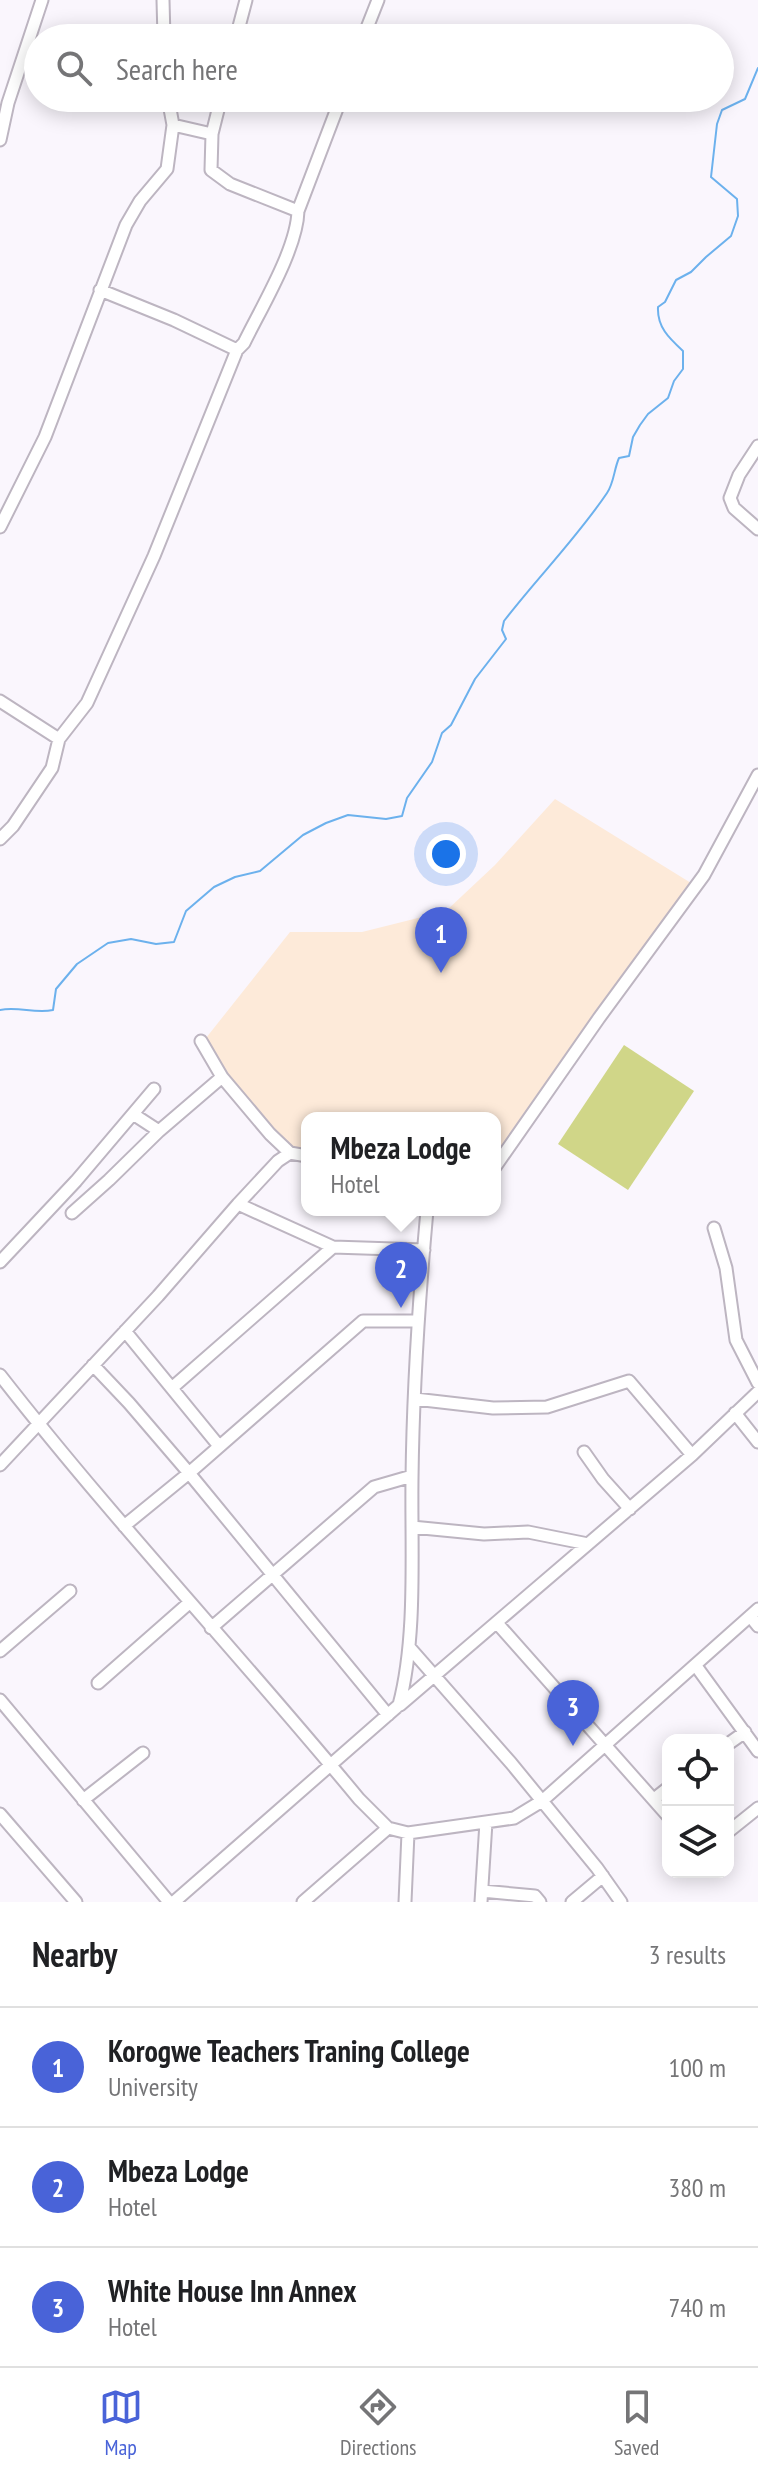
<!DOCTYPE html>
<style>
body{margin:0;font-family:"PT Sans Narrow",sans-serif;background:#f2f2f2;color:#202124}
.controls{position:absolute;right:24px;bottom:24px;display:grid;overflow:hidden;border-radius:16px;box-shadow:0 4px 20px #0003}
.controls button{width:72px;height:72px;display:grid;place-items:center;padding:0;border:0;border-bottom:2px solid #e0e0e0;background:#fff;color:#202124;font:40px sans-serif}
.you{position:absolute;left:446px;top:854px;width:28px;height:28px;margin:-20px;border:6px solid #fff;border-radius:50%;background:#1a73e8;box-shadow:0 0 0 12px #1a73e833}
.badge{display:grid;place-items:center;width:52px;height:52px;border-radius:50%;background:#4963d8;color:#fff;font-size:26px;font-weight:700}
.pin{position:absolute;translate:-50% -66px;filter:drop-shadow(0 2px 4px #0008)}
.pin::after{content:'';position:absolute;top:42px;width:28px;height:24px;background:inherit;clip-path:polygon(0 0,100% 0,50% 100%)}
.popup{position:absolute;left:301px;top:1112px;width:200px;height:104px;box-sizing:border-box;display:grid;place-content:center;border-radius:16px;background:#fff;filter:drop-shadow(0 2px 6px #0005);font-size:26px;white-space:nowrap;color:#757577}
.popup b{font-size:30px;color:#202124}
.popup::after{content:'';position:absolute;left:50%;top:100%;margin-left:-16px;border:16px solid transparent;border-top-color:#fff}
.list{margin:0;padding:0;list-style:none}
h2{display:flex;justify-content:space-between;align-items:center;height:104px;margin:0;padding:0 32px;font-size:34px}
h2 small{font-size:26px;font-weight:400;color:#757577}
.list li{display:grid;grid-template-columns:52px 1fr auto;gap:24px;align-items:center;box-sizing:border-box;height:120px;padding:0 32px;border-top:2px solid #e0e0e0}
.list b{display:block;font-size:30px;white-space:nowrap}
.list p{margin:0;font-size:26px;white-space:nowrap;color:#757577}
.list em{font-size:26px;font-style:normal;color:#757577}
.icon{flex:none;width:44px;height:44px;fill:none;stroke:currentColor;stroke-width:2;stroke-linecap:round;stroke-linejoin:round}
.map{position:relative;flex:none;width:758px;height:1902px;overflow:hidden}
.search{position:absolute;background:#fff;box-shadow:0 4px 20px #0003;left:24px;right:24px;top:24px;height:88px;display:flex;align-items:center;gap:20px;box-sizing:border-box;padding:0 28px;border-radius:44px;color:#757577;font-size:30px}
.sheet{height:464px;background:#fff}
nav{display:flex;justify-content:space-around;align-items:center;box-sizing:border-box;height:112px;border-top:2px solid #e0e0e0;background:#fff;font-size:22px;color:#757577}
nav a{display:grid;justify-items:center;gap:4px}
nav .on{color:#4963d8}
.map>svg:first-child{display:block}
.education{fill:#fdead9}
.green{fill:#d0d688}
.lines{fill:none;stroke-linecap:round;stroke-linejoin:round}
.stream{stroke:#6cb1ed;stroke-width:2}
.minor-casing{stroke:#bdb5c1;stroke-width:15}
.minor{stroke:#fff;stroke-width:11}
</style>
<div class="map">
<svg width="758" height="1902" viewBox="0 0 758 1902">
<rect width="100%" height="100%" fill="#faf6fd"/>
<path class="education" d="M555 799 691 883 594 1014 495 1159V1118H307V1152L292 1149 273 1131 226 1074 206 1038 290 932H362L446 911 495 865Z"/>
<path class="green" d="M624 1045 694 1091 628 1190 558 1144Z"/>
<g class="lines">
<path class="stream" d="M0 1010C18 1006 35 1014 53 1010L56 989 77 964 108 943 131 939 156 944 174 942 186 911 214 887 235 877 260 871 303 835 326 823 348 815 386 819 402 816 407 798 432 762 442 733 451 725 475 679 506 639 502 630 504 621C537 578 576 539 607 493 614 483 614 469 619 458L629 456 633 437 640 425 648 414 668 398 674 381 683 369V351C669 338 657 327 658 307L665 302 676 280 691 272 706 257 731 236 738 216 737 199 711 177 717 124 722 110 745 99 758 68"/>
<g class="minor-casing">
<path id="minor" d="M163 0 164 38
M236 38 246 0
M363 38 378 0
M221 98 212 134 211 170 230 184 298 211
M173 125 212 134
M0 140 8 103 42 0
M100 290 174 320 237 350
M758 446 739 475 730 498 734 508 758 529
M0 527 45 437 126 225 140 201 167 169 173 125 168 98
M0 701 59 739
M0 839 13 826 52 768 59 739 87 703 154 556 237 350 244 343C261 308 297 249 298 211L341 98
M201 1041 222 1077 270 1134 290 1153 307 1156
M133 1114 159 1131
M495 1167 599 1018 704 875 758 775
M238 1204 333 1247 424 1250
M72 1213 109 1180 159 1131 222 1077
M714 1228 726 1268 736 1340 758 1383
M0 1262 76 1181 154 1089
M125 1331 219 1446
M93 1365 129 1403 189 1473 388 1715
M0 1375C114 1521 241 1656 359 1799L388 1828 408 1833 514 1818 542 1801 758 1609
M173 1387 333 1247
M415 1399 493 1408 547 1407 629 1381 692 1455
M735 1413 758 1442
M584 1452 603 1479 630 1509
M0 1465 158 1296 238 1204 278 1161 290 1153
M124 1526 189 1473 363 1321H418
M412 1527 484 1534 528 1532 588 1544
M750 1616 758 1626
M497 1623 668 1816
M211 1628 374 1487 412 1476
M409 1647 511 1763 597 1868 621 1902
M0 1651 70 1591
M696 1666 758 1751
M98 1683 189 1603
M0 1700 169 1902
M400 1705 692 1455 758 1392
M728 1744 745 1732
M654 1799 668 1788
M83 1800 143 1753
M0 1814 76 1902
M728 1832 758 1808
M482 1891 535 1896 540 1902
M174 1902 399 1705C417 1637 411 1550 412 1479 413 1390 419 1299 427 1210
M303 1902 388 1828
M405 1902 408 1833
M481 1902 486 1822
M572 1902 603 1876"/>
</g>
<use href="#minor" class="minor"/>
</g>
</svg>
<div class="controls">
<button><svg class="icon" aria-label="locate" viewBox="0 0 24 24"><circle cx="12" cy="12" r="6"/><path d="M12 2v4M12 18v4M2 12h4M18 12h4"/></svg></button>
<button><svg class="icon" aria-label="layers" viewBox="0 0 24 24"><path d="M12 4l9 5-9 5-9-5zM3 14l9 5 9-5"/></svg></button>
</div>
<div class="you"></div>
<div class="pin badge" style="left:441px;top:973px">1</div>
<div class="pin badge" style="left:401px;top:1308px">2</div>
<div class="popup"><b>Mbeza Lodge</b>Hotel</div>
<div class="pin badge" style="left:573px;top:1746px">3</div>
<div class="search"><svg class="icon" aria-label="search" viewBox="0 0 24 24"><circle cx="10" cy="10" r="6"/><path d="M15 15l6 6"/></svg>Search here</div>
</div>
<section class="sheet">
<h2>Nearby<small>3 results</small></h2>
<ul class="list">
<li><span class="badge">1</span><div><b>Korogwe Teachers Traning College</b><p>University</p></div><em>100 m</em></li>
<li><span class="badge">2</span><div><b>Mbeza Lodge</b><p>Hotel</p></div><em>380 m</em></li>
<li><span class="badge">3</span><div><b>White House Inn Annex</b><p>Hotel</p></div><em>740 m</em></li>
</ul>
</section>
<nav>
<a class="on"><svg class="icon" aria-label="map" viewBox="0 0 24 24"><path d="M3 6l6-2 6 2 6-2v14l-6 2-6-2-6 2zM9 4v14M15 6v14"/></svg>Map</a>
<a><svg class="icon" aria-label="directions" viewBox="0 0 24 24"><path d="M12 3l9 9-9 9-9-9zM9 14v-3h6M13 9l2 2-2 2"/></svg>Directions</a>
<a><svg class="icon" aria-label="saved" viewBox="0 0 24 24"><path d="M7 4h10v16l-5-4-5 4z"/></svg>Saved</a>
</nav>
